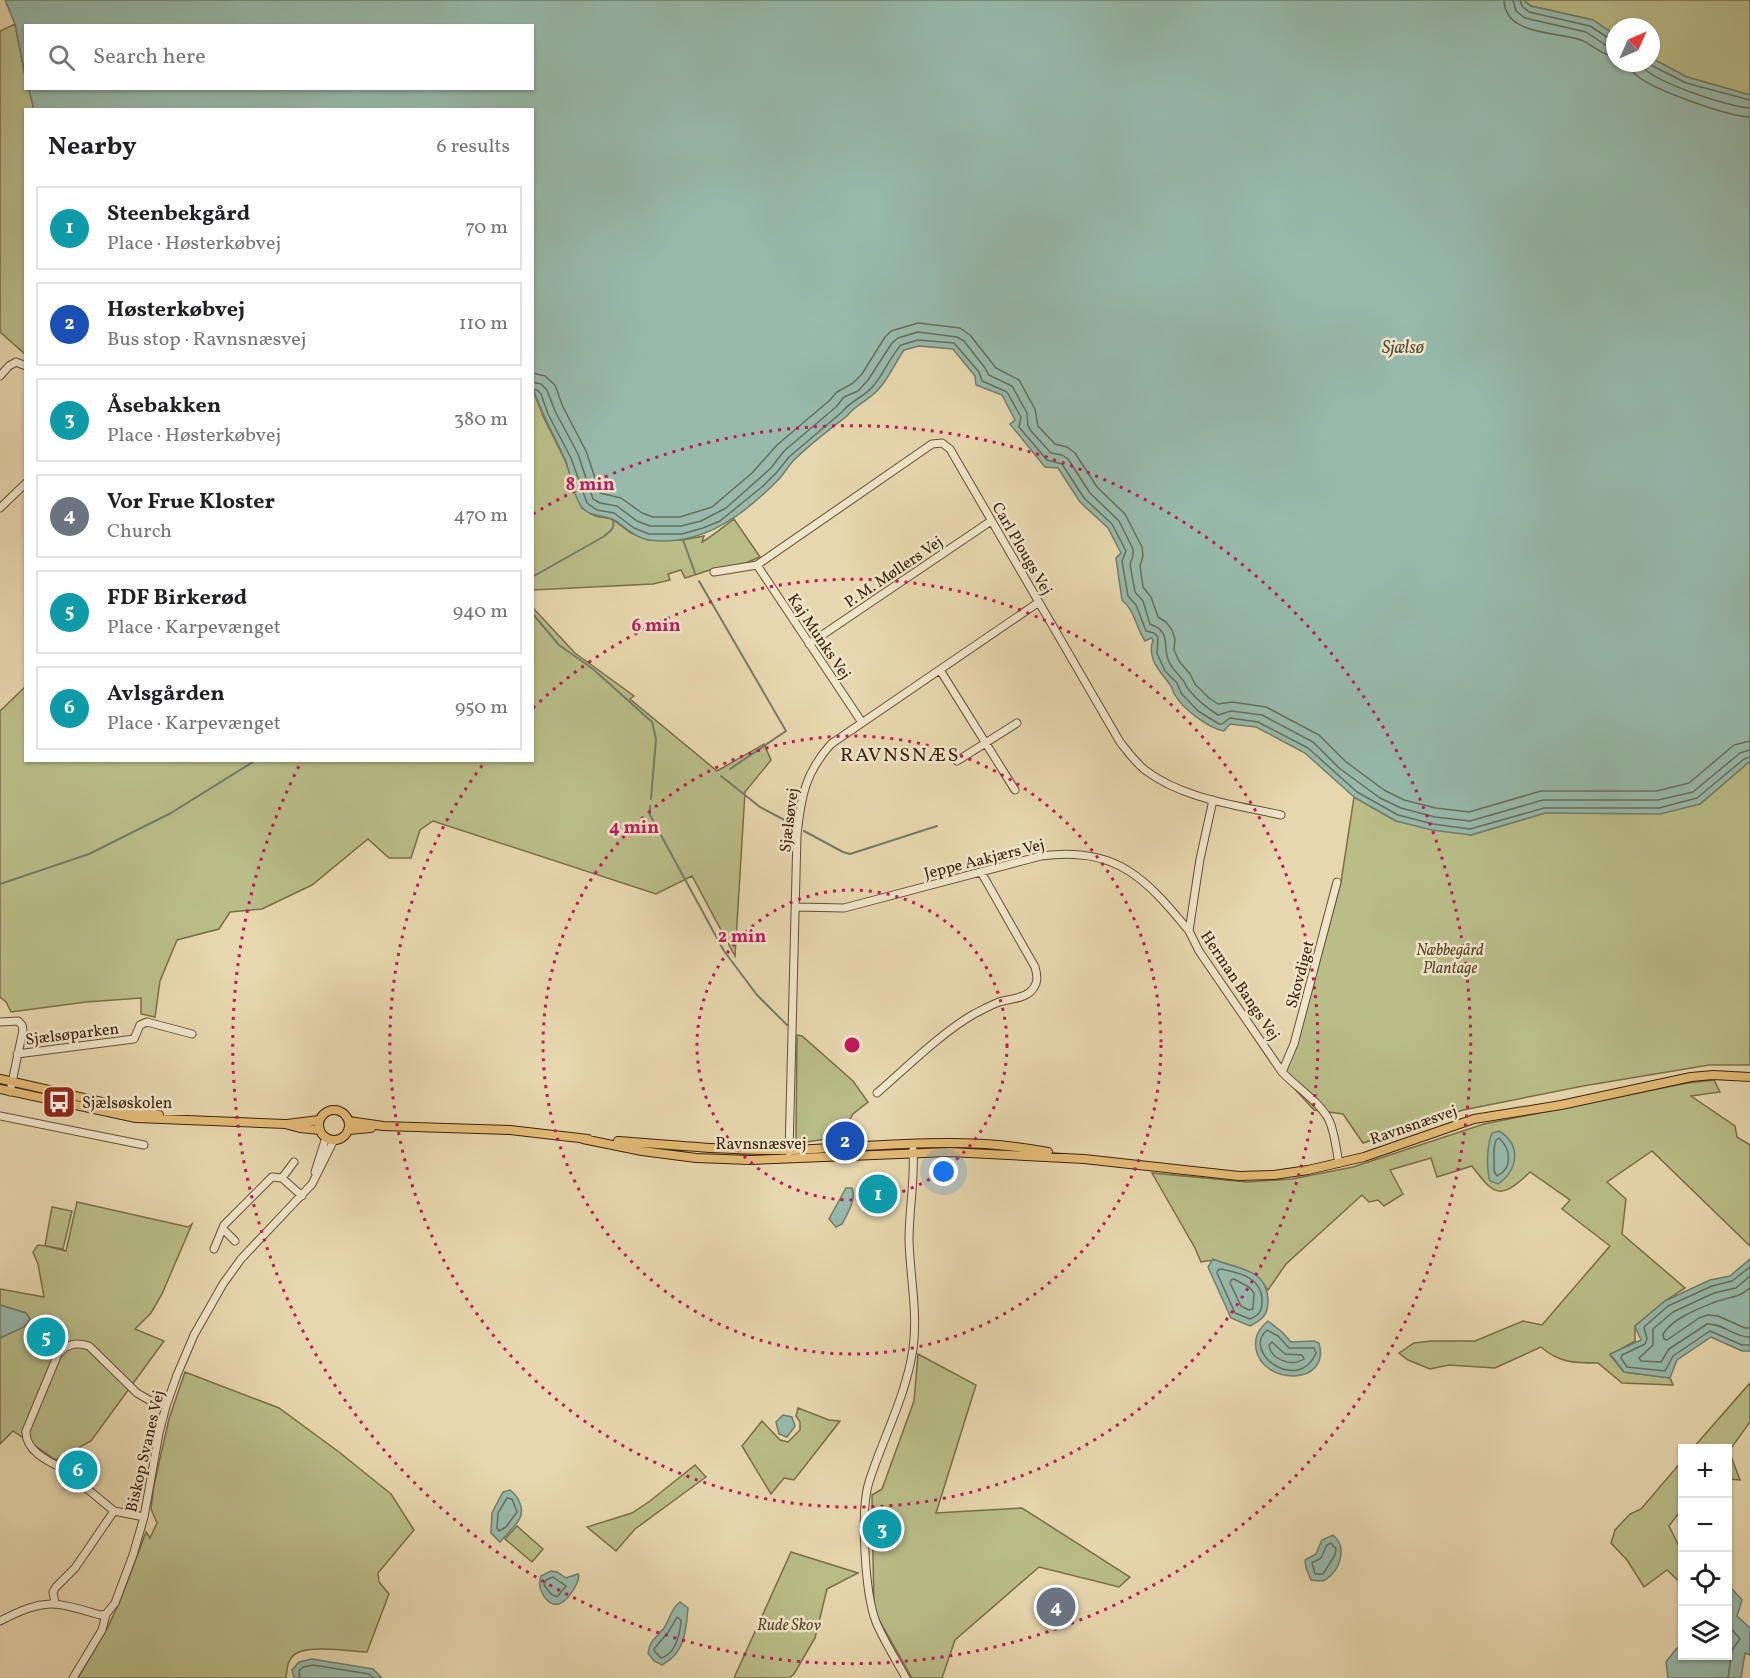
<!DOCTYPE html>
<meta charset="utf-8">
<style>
body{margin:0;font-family:Vollkorn,serif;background:#f2f2f2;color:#202124}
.controls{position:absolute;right:18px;bottom:18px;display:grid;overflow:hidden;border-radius:0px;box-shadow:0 2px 4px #0004}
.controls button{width:54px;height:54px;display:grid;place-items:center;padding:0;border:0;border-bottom:2px solid #e0e0e0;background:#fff;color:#202124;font:30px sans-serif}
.compass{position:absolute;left:1606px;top:18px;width:54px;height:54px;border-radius:50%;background:#fff;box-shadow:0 2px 4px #0004;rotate:45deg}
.you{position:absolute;left:944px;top:1172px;width:21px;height:21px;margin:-15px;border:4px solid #fff;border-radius:50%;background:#1a73e8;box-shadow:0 0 0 9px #1a73e833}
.badge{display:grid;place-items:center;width:39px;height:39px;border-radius:50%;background:#8f2418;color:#fff;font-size:20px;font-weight:700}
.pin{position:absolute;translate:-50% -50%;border:3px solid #fff;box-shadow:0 2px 6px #0006}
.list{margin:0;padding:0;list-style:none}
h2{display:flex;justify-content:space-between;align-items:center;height:78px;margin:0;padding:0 24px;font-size:26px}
h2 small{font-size:20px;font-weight:400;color:#757577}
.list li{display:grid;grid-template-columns:39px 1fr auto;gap:18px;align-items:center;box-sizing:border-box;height:84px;margin:0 12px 12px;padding:0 12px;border:2px solid #e0e0e0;border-radius:0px}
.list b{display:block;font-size:22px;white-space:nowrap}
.list p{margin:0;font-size:20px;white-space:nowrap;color:#757577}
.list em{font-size:20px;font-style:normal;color:#757577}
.icon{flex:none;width:33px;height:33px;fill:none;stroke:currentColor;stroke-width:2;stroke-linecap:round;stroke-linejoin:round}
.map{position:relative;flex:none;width:1750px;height:1678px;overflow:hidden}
.search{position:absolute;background:#fff;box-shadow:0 2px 4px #0004;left:24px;top:24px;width:510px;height:66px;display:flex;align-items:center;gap:15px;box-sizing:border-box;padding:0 21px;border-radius:0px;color:#757577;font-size:22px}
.panel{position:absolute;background:#fff;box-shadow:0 2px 4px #0004;left:24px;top:108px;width:510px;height:654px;border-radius:0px}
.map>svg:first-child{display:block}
.green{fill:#b9bd88;stroke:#7a6e48;stroke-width:1.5}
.water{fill:#97baac;stroke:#737c6b;stroke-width:1.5}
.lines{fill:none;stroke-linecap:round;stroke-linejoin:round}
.shore{stroke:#6a6d5a;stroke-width:1.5}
.stream{stroke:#737c6b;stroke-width:2}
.minor-casing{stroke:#674e32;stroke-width:9}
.major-casing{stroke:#3c2009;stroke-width:10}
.minor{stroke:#efe5ca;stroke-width:7}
.major{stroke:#e4bc77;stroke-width:8}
.ring{fill:none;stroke:#c2185b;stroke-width:3;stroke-dasharray:3 6}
.labels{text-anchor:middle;stroke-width:5;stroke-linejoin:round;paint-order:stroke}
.street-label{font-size:16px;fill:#3c2009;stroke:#efe5ca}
.park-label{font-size:16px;font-style:italic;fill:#5b4729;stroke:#efe5ca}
.poi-label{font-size:16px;fill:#3c2009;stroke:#efe5ca;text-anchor:start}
.water-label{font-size:18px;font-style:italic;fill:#574e3a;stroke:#efe5ca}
.quarter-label{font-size:20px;letter-spacing:1.5px;fill:#3c2009;stroke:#efe5ca}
.centre{fill:#c2185b;stroke:#efe5ca;stroke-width:3}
.ring-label{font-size:18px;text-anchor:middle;font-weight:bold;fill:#c2185b;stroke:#efe5ca;stroke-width:5;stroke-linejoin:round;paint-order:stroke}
</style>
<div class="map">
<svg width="1750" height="1678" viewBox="0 0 1750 1678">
<rect width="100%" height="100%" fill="#e7d7ae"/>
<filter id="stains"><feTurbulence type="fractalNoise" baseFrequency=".00333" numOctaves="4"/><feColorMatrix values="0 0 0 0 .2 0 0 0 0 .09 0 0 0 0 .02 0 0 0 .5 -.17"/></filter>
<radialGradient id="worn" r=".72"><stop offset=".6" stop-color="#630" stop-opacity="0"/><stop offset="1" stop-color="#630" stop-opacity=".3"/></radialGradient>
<path class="green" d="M1523 0H1750V95L1687 77 1651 58V27H1615V35L1593 20 1531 6Z
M15 24 25 75 26 88 29 89 34 109 26 110 25 354 0 332V31Z
M532 388 543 416 565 460 582 508 595 516 612 519 631 533 648 540H683L704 536 702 542C714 535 723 527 734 519L760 557 741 565 713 569 685 578 681 570 668 574 670 580 653 584 533 590Z
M533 608 575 653 634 696 630 699 717 771 764 744 771 760 745 792 735 956 692 876 656 894 433 821 420 830 411 858H389L368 839 312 885 262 909 230 912 219 929 177 940 160 981 155 1017 141 1014V998L86 1002 11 1012 6 1002 0 997V711L25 687 26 760H532Z
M1750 761V1065H1709L1583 1086 1463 1110 1363 1143 1343 1114 1314 1110 1281 1074 1296 1048 1341 882 1354 797 1396 821 1471 835 1545 813H1592L1700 804Z
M797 1035 802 1036 853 1081 868 1102 853 1114 840 1137 806 1142 796 1141Z
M1714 1080 1720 1092 1691 1096 1735 1126 1737 1137 1750 1145V1246L1652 1151 1607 1182 1626 1199 1622 1234 1685 1288 1665 1301 1635 1326V1341L1610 1355 1624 1372 1670 1378 1673 1385 1622 1383 1598 1363C1575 1363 1559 1363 1541 1347L1495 1368 1449 1365 1430 1369 1408 1360 1399 1353 1414 1343 1432 1341H1475L1523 1321 1542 1325 1610 1246 1562 1209 1570 1200 1530 1172C1501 1200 1495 1197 1472 1166L1437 1177 1431 1158 1390 1170 1403 1194 1384 1206 1378 1200 1369 1202 1362 1195 1286 1264 1268 1290C1254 1271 1245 1269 1224 1263 1214 1261 1212 1259 1201 1262L1195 1248 1152 1173 1247 1182 1292 1179 1353 1167 1484 1124 1687 1083Z
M77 1202 188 1227 192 1224 162 1294 151 1313 135 1329 164 1341 91 1441 56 1460 13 1431 0 1444V1338L24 1327 30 1319 26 1313 0 1305V1289L44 1297 38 1264 33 1252 38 1245 45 1246 52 1207 72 1211 63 1249 46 1246 66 1251Z
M918 1354 976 1385 936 1513 1022 1508 1130 1577 1119 1587 1039 1567 955 1640 942 1678H912L874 1611 872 1495 882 1489 914 1401Z
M185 1372 279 1408 339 1452 391 1494 414 1530 378 1573 379 1582 389 1594 367 1652C350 1651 311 1645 297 1653 287 1658 287 1669 286 1678H78L108 1627 122 1596 146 1532 150 1538 157 1523 151 1509 154 1485 169 1419Z
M1750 1383V1422L1729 1451 1740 1480 1728 1479V1448H1693Z
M798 1408 829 1420 840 1421 794 1480 784 1478 771 1494 742 1446 762 1421 780 1440 788 1442 800 1430V1422L796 1416Z
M1682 1461V1509L1669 1526 1682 1552V1584L1667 1570 1644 1587 1627 1560 1611 1543 1615 1530 1630 1514 1641 1509Z
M695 1465 706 1477 635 1529 616 1551 587 1527 632 1513 650 1501Z
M517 1526 543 1549 532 1562 505 1539Z
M791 1552 858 1573 827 1589 815 1638 794 1674 789 1678H734Z"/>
<path class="water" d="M5 0H1523L1531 6 1593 20 1615 35V63H1651V58L1687 77 1750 95V761L1700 804 1660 814 1545 813 1471 835 1432 830 1396 821 1354 797 1305 753 1256 727 1230 724 1224 731C1208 728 1183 709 1175 695 1171 689 1175 692 1171 686 1161 672 1146 659 1153 640L1151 638 1145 641C1135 626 1136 612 1122 600L1116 558 1121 553 1108 528 1080 502 1058 468 1045 467 1010 424 1015 420 1002 395 976 385 975 376 953 349 919 346 904 350C895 363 888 380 877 391 866 402 855 405 847 416 829 430 810 444 794 460 789 465 785 472 780 478 745 514 703 547 649 540 635 538 626 527 614 520 603 514 589 518 581 506 572 493 571 474 565 459 554 435 541 413 533 388L532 110H34L29 89 532 88V26H26L25 75 15 24Z
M1499 1131C1522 1145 1518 1170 1498 1184L1490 1181C1486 1168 1487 1145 1492 1133Z
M846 1188H852C857 1199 847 1214 842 1224L836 1227 829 1219Z
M1213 1259C1237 1270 1268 1267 1268 1302 1268 1316 1261 1320 1250 1326L1231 1318 1208 1267Z
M1750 1259V1351H1742L1711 1337 1677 1360 1670 1378 1624 1372 1610 1354 1641 1340 1635 1326 1665 1301 1710 1280 1730 1276Z
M0 1305 26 1313 30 1319 24 1327 0 1338Z
M1268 1321 1282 1332 1291 1342 1314 1341 1319 1343C1331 1387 1262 1385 1256 1349 1254 1336 1259 1329 1268 1321Z
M783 1415 792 1417 795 1426 787 1437 779 1434 776 1422Z
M510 1490C515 1494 517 1496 519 1501 528 1519 511 1528 500 1542L491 1533 492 1513 503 1492Z
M1333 1535C1348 1547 1340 1571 1325 1580 1321 1582 1315 1580 1311 1580L1306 1568 1305 1560 1316 1554 1322 1540Z
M551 1571 557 1572 566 1578 578 1574 579 1576C578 1584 568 1601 559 1604 547 1607 536 1588 541 1576Z
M1732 1589 1742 1600 1737 1616 1750 1628V1655L1745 1653 1741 1678H1668L1666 1662 1676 1649 1682 1645V1656H1728V1590Z
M680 1602 688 1608C686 1631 685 1653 662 1665L654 1661 648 1653C649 1641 657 1637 664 1628 670 1619 671 1608 680 1602Z
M312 1659 373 1669 382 1678H294L292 1670 299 1662Z"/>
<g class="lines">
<path class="shore" d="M1504 0C1505 36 1556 31 1581 40 1593 45 1601 55 1615 56
M1513 0 1516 11 1525 18 1586 32 1607 46 1615 47
M1520 0 1522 6 1529 12 1590 26 1610 39H1615
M1629 63C1631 68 1632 72 1636 75 1653 90 1727 116 1750 117
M1639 63C1649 81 1728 107 1750 108
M1647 63 1686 83 1750 100
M532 373 545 376 555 385 563 407 586 451 600 493 621 498 642 513 653 517H680L712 507 752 473 777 445 830 400 837 392 853 383 862 374 885 337 891 331 918 323 960 328 970 335 996 368 1019 380 1035 409 1038 426 1055 444 1067 447 1075 453 1097 487 1125 514 1142 547 1143 556 1140 566 1143 587 1151 597 1158 617 1166 622 1172 630 1175 639 1174 650 1179 661 1190 674 1195 684 1209 698 1218 704 1232 702 1266 707 1319 735 1345 761 1384 790 1404 800 1436 808 1469 812 1541 791H1657L1689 783 1734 745 1750 741
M532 382 541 384 547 390 555 411 578 454 593 499 600 503 617 506 637 521 650 526H681L701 521 726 508 771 468 784 451 836 407 844 397 858 391 868 380 892 343 898 338 918 332 957 337 964 341 985 368 989 375 1012 386 1027 413 1028 426 1031 431 1051 453 1062 455 1068 459 1090 493 1119 521 1133 549V556L1130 564 1135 592 1143 601 1150 624C1175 633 1159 649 1172 667 1174 671 1179 674 1181 678 1185 681 1185 686 1189 690 1197 700 1207 708 1218 715L1231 711 1262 715 1313 742 1339 768 1380 798 1401 808 1435 817 1470 821 1543 800H1658L1693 792 1740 753 1750 750
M532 389 537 390 541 394 548 414 571 458 587 503 597 510 614 513 634 528 649 534H682L703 528 720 521 763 486 777 472 789 457 842 412C851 400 865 397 874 385 884 373 890 357 901 345L918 340 954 343 979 372 982 381 1007 392 1021 417 1019 427 1047 460 1062 464 1084 498 1112 524 1126 551 1122 561 1128 596 1136 605 1146 631 1154 633 1158 637 1157 653 1165 671 1177 683 1181 693 1198 711 1219 724H1222L1230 718 1258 722 1308 748 1357 792 1398 815 1433 824 1470 829 1544 808H1659L1697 798 1744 759 1750 757
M1499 1138C1511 1149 1513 1168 1497 1176L1494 1171C1495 1160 1492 1150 1496 1140Z
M1750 1267 1732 1281 1712 1286 1668 1306 1644 1327 1647 1339 1645 1344 1622 1355 1621 1358 1627 1367 1665 1371 1673 1356 1710 1331 1742 1345H1750
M1221 1269C1241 1273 1262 1278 1262 1301 1262 1312 1259 1315 1250 1319L1235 1313 1217 1273 1218 1270Z
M1750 1276 1736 1288 1714 1293 1673 1312 1653 1329V1345L1639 1358 1641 1361 1661 1362 1669 1349 1707 1324C1723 1323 1735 1338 1750 1337
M1234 1279 1249 1287 1254 1293 1253 1309 1249 1310 1241 1306 1230 1283 1231 1280Z
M1750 1288C1739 1298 1728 1297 1715 1302 1698 1309 1673 1318 1663 1334L1664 1339 1667 1340 1699 1318 1708 1315 1718 1316 1745 1328H1750
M1267 1330 1278 1336 1289 1348H1314L1316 1353C1299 1394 1241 1353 1267 1330Z
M1272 1342 1285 1354 1302 1355 1304 1359C1292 1367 1271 1360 1269 1345Z
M507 1498 512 1499 517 1512 506 1527 499 1531 497 1528 498 1513Z
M1331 1543 1336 1549 1335 1555 1323 1574H1315L1312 1563 1321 1558 1327 1545Z
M553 1577 566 1586 557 1597 551 1594 544 1585 546 1580Z
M677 1617 681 1620C680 1634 677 1653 661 1658L655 1652 654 1649 669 1631Z
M1728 1625 1740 1639 1732 1650 1728 1678
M300 1678 299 1671 303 1667 313 1665 369 1674 373 1678"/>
<path class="stream" d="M683 540 695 573
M532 577 603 537C609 532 617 528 612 519
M699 581 786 731 730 769
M532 596V598
M532 613 559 645 593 669 652 722 656 739 651 799
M721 776 760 807 794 825
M650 806V815L724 951 757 995 787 1025
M804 831 843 852 850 854 937 826
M0 884 89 854 171 813 256 760"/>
<g class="minor-casing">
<path id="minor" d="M0 376 9 366 16 362 26 366
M0 508 26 483
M757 565 861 721
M714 572 757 565 932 444 942 443 950 449 1120 742C1128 752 1135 762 1145 770 1183 799 1236 805 1281 815
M809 644 991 521
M940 670 1015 790
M957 761 1017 723
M1213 800 1200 859 1189 931 1199 951 1282 1072C1296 1087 1320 1102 1329 1120 1335 1133 1336 1149 1339 1163
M796 907 844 908 1041 856C1115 846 1145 877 1189 931
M0 1022 18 1021 22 1025 23 1030 10 1092
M17 1054 134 1039 140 1025 147 1022 192 1034
M1282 1072 1294 1044 1337 882
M877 1093C906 1068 941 1033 974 1014 982 1010 991 1005 999 1002 1009 999 1022 999 1030 992 1038 985 1038 977 1035 967L981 872
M0 1116 144 1145
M789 1152 797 835C801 797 805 773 831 744L1039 602
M315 1172 326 1137
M282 1178 294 1162
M223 1229 235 1241
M214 1249 224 1225 272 1177 282 1178 302 1196
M144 1517 114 1511 62 1468C47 1461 25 1450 26 1431L58 1354C67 1344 75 1342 89 1346L137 1393 149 1400 166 1406
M55 1603 53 1592 56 1587 75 1568 114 1511
M0 1621C45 1598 53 1601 100 1615L106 1614
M73 1678 102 1630 106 1614 115 1603 133 1555 144 1517 159 1433 166 1406 177 1375 194 1335 223 1284 241 1259 312 1184 334 1140
M906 1678C896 1660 884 1641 876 1622 865 1594 860 1511 869 1482 883 1438 906 1396 913 1349 918 1313 910 1276 909 1240 909 1210 915 1180 913 1150"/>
</g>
<g class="major-casing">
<path id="major" d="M0 1079 159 1115
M0 1089 136 1118 285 1124 300 1128 320 1130
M319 1125a15 15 0 1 1 30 0a15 15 0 1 1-30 0Z
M349 1121 383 1126 510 1130 588 1139
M287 1124 319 1120
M348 1130 371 1128
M583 1139 642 1151 696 1158 750 1160 949 1152 1084 1159 1239 1176 1274 1175 1308 1170 1364 1157 1474 1119 1561 1105 1691 1077 1713 1075 1750 1077
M618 1141C675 1145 731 1151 788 1150 874 1147 962 1135 1048 1152"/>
</g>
<use href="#minor" class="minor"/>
<use href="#major" class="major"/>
</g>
<g class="ring">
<circle cx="852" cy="1045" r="155"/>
<circle cx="852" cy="1045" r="309"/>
<path d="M533 708A464 464 0 1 1 484 763"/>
<path d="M533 514A619 619 0 1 1 300 764"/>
</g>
<defs>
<g id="bus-square" transform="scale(1.725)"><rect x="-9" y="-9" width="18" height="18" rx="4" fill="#8f2418" stroke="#efe5ca"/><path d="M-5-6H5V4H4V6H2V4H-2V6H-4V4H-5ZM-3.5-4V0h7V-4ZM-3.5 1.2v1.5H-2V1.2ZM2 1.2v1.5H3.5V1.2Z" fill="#fff"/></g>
</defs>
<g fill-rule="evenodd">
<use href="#bus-square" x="59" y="1102"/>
</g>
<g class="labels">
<g class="street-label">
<text transform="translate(1023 548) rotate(60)" y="6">Carl Plougs Vej</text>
<text transform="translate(893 571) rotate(-34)" y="6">P. M. Møllers Vej</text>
<text transform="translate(820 636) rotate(56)" y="6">Kaj Munks Vej</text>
<text transform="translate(788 820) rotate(-83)" y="6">Sjælsøvej</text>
<text transform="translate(984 858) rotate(-14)" y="6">Jeppe Aakjærs Vej</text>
<text transform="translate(1299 974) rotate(-75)" y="6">Skovdiget</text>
<text transform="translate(1241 985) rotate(56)" y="6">Herman Bangs Vej</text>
<text transform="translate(72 1033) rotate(-7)" y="6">Sjælsøparken</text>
<text transform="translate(1413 1124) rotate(-19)" y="6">Ravnsnæsvej</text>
<text x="761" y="1149">Ravnsnæsvej</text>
<text transform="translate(144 1451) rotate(-77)" y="6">Biskop Svanes Vej</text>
</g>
<g class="park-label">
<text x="1450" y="955">Næbbegård<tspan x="1450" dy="18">Plantage</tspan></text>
<text x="789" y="1630">Rude Skov</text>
</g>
<g class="poi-label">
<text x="82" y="1108">Sjælsøskolen</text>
</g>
<g class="water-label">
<text x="1403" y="353">Sjælsø</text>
</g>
<g class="quarter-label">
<text x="900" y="761">RAVNSNÆS</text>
</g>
</g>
<circle cx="852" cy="1045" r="9" class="centre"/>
<g class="ring-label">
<text x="590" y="490">8 min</text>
<text x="656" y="631">6 min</text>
<text x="634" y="833">4 min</text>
<text x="742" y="942">2 min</text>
</g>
<rect width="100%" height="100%" filter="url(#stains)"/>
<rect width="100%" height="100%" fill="url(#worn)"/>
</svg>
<div class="controls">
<button>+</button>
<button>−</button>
<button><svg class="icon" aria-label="locate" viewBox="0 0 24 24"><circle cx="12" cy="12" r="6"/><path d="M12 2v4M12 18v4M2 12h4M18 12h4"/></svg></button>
<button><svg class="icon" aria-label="layers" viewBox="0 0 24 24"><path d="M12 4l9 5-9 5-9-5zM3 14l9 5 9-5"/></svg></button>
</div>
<svg class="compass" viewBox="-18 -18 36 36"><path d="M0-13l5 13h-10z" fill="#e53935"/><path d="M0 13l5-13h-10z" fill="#757577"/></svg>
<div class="you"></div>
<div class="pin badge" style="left:878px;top:1194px;background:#0f9aa8">1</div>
<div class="pin badge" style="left:845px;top:1141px;background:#1a4fb4">2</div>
<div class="pin badge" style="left:882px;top:1529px;background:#0f9aa8">3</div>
<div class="pin badge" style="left:1056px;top:1607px;background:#6b7280">4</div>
<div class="pin badge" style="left:46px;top:1337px;background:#0f9aa8">5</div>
<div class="pin badge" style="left:78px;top:1470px;background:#0f9aa8">6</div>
<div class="search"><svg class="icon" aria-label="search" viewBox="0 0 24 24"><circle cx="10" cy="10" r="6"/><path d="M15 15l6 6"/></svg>Search here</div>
<section class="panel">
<h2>Nearby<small>6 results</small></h2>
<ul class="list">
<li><span class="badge" style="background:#0f9aa8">1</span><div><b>Steenbekgård</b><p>Place · Høsterkøbvej</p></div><em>70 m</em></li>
<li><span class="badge" style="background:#1a4fb4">2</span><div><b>Høsterkøbvej</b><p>Bus stop · Ravnsnæsvej</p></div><em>110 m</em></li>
<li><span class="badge" style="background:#0f9aa8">3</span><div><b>Åsebakken</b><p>Place · Høsterkøbvej</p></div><em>380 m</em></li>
<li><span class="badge" style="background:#6b7280">4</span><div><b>Vor Frue Kloster</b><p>Church</p></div><em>470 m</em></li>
<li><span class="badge" style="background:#0f9aa8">5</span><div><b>FDF Birkerød</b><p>Place · Karpevænget</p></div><em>940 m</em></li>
<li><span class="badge" style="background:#0f9aa8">6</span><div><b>Avlsgården</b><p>Place · Karpevænget</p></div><em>950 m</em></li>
</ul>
</section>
</div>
